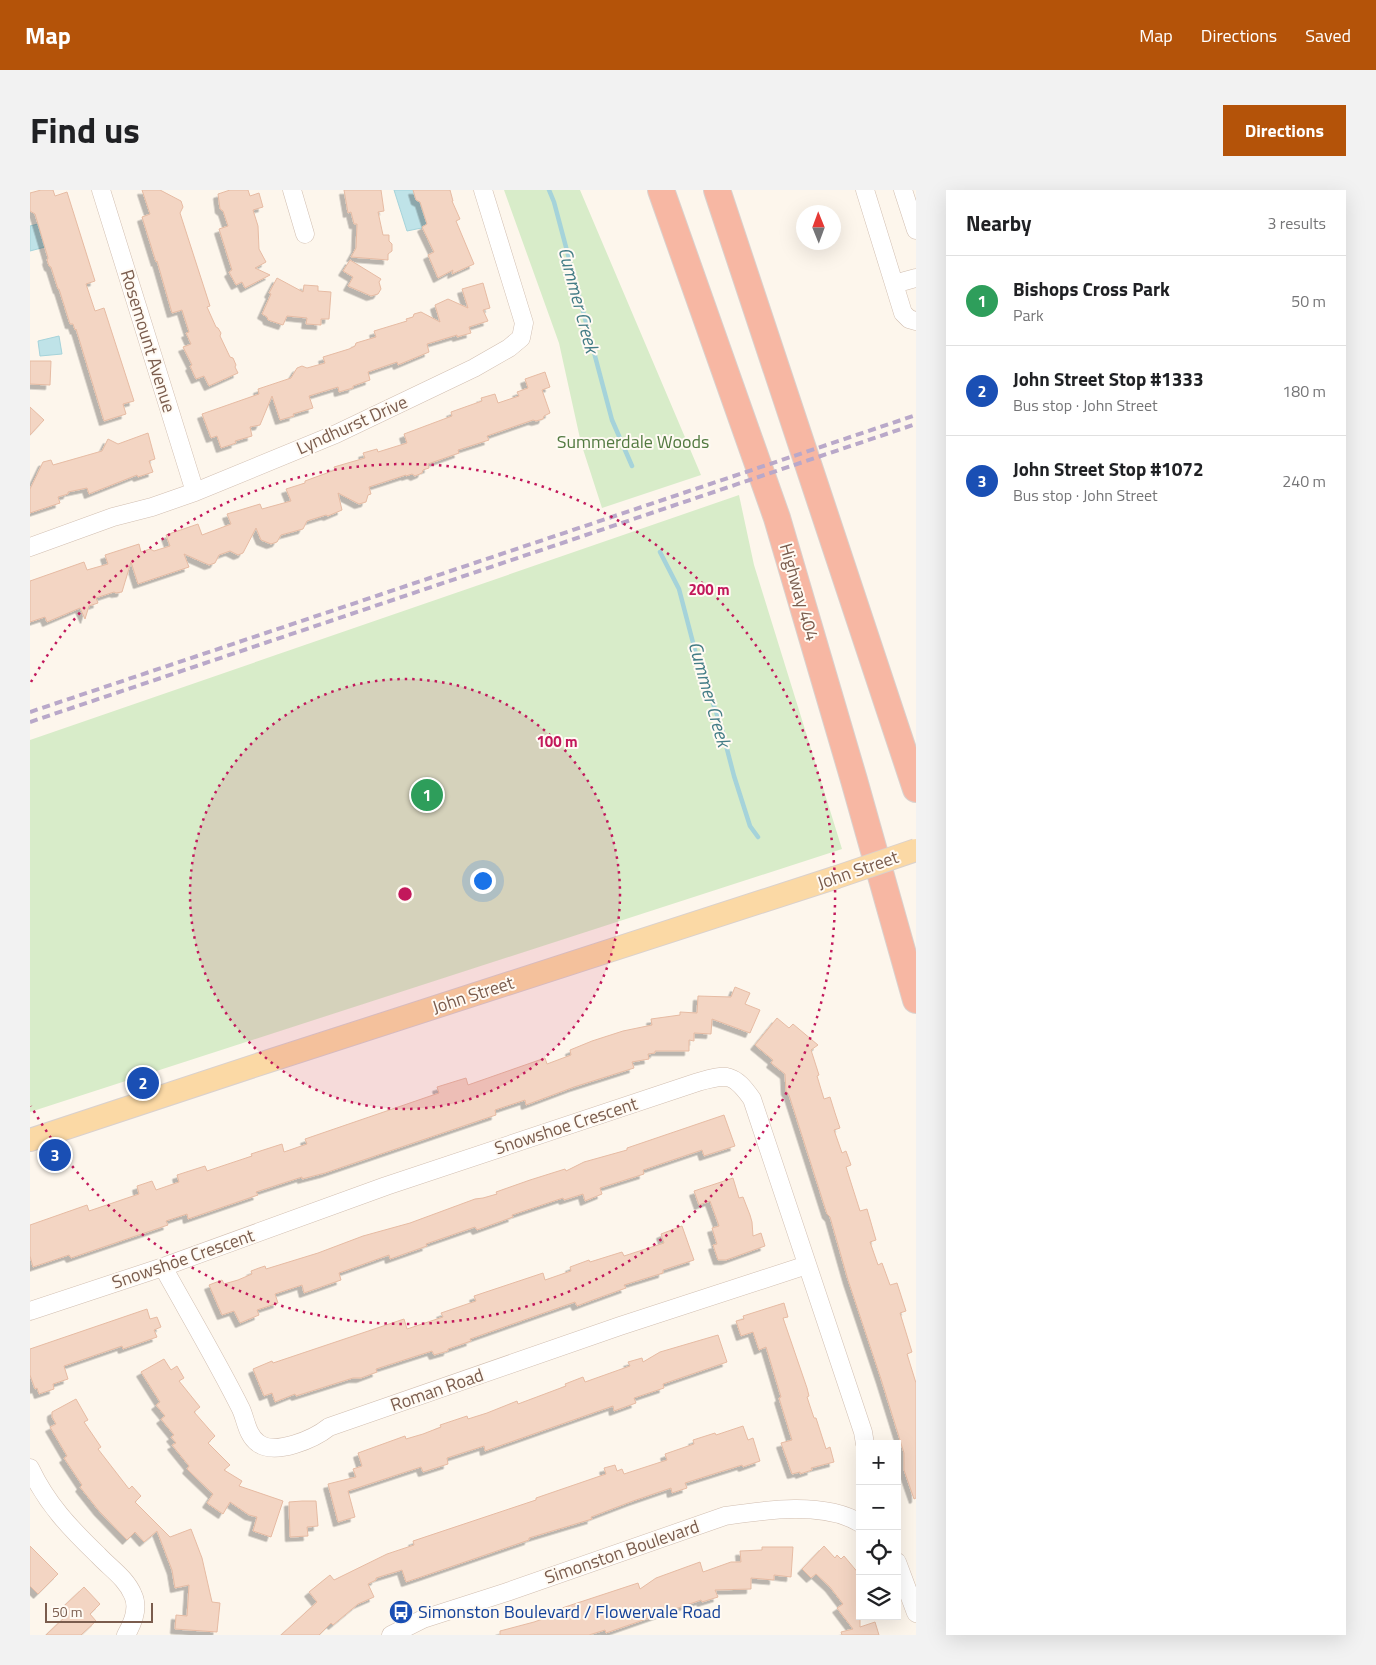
<!DOCTYPE html>
<meta charset="utf-8">
<style>
body{margin:0;font-family:"Titillium Web",sans-serif;background:#f2f2f2;color:#202124}
.controls{position:absolute;right:15px;bottom:15px;display:grid;overflow:hidden;border-radius:0px;box-shadow:0 5px 20px #0002}
.controls button{width:45px;height:45px;display:grid;place-items:center;padding:0;border:0;border-bottom:1px solid #e0e0e0;background:#fff;color:#202124;font:25px sans-serif}
.compass{position:absolute;left:766px;top:15px;width:45px;height:45px;border-radius:50%;background:#fff;box-shadow:0 5px 20px #0002;rotate:359deg}
.scale{position:absolute;left:15px;bottom:12px;width:108px;box-sizing:border-box;padding-left:5px;border:2px solid #7a5c4d;border-top:0;font-size:14px;line-height:18px;white-space:nowrap;color:#7a5c4d;-webkit-text-stroke:4px #fffaf3;paint-order:stroke}
.you{position:absolute;left:452px;top:690px;width:18px;height:18px;margin:-12px;border:4px solid #fff;border-radius:50%;background:#1a73e8;box-shadow:0 0 0 8px #1a73e833}
.badge{display:grid;place-items:center;width:32px;height:32px;border-radius:50%;background:#b45309;color:#fff;font-size:16px;font-weight:700}
.pin{position:absolute;translate:-50% -50%;border:2px solid #fff;box-shadow:0 1px 5px #0006}
.list{margin:0;padding:0;list-style:none}
h2{display:flex;justify-content:space-between;align-items:center;height:65px;margin:0;padding:0 20px;font-size:21px}
h2 small{font-size:16px;font-weight:400;color:#757577}
.list li{display:grid;grid-template-columns:32px 1fr auto;gap:15px;align-items:center;box-sizing:border-box;height:90px;padding:0 20px;border-top:1px solid #e0e0e0}
.list b{display:block;font-size:19px;white-space:nowrap}
.list p{margin:0;font-size:16px;white-space:nowrap;color:#757577}
.list em{font-size:16px;font-style:normal;color:#757577}
.icon{flex:none;width:28px;height:28px;fill:none;stroke:currentColor;stroke-width:2;stroke-linecap:round;stroke-linejoin:round}
.map{position:relative;flex:none;width:886px;height:1445px;overflow:hidden;border-radius:0px}
header{display:flex;align-items:center;gap:30px;box-sizing:border-box;height:70px;padding:0 25px;background:#b45309;color:#fff}
header strong{font-size:24px}
nav{display:flex;gap:28px;margin-inline-start:auto;font-size:18px}
.intro{display:flex;align-items:center;justify-content:space-between;box-sizing:border-box;height:120px;padding:0 30px}
h1{margin:0;font-size:35px}
.button{padding:12px 22px;border-radius:0px;background:#b45309;color:#fff;font-size:18px;font-weight:700}
main{display:flex;gap:30px;padding:0 30px}
aside{flex:1;background:#fff;border-radius:0px;box-shadow:0 5px 20px #0002}
.map>svg:first-child{display:block}
.green{fill:#d8ecc9}
.water{fill:#bfe3e8;stroke:#a5d3da}
.lines{fill:none;stroke-linecap:round;stroke-linejoin:round}
.stream{stroke:#a5d3da;stroke-width:4.5}
.building{fill:#f3d5c3;stroke:#e6bba3;filter:url(#shadow)}
.minor-casing{stroke:#d1beb0;stroke-width:19}
.major-casing{stroke:#dad1cd;stroke-width:24}
.highway-casing{stroke:#dad1cd;stroke-width:28}
.minor{stroke:#fff;stroke-width:18}
.major{stroke:#fbd9a5;stroke-width:22}
.highway{stroke:#f7b7a3;stroke-width:26}
.rail{stroke:#b9a8c9;stroke-width:4;stroke-dasharray:8 5;stroke-linecap:butt}
.major-bridge-casing{stroke:#dad1cd;stroke-width:24;stroke-linecap:butt}
.major-bridge{stroke:#fbd9a5;stroke-width:22}
.ring{fill:none;stroke:#c2185b;stroke-width:2.5;stroke-dasharray:2.5 5}
.labels{text-anchor:middle;stroke-width:4;stroke-linejoin:round;paint-order:stroke}
.street-label{font-size:18px;fill:#7a5c4d;stroke:#fffaf3}
.park-label{font-size:18px;fill:#537a41;stroke:#fffaf3}
.transit-label{font-size:18px;fill:#164399;stroke:#fffaf3;text-anchor:start}
.water-label{font-size:19px;font-style:italic;fill:#437c86;stroke:#fffaf3}
.centre{fill:#c2185b;stroke:#fffaf3;stroke-width:2.5}
.ring-label{font-size:15px;text-anchor:middle;font-weight:bold;fill:#c2185b;stroke:#fffaf3;stroke-width:4;stroke-linejoin:round;paint-order:stroke}
</style>
<header>
<strong>Map</strong>
<nav><a>Map</a><a>Directions</a><a>Saved</a></nav>
</header>
<div class="intro"><h1>Find us</h1><a class="button">Directions</a></div>
<main>
<div class="map">
<svg width="886" height="1445" viewBox="0 0 886 1445">
<defs>
<filter id="shadow"><feDropShadow dx="-4.5" dy="4.5" stdDeviation="0" flood-color="#0004"/></filter>
</defs>
<rect width="100%" height="100%" fill="#fdf6ec"/>
<path class="green" d="M474 0H550L671 285 572 318 551 253 529 153Z
M709 305 724 375 812 659 0 922V550Z"/>
<path class="water" d="M364 0H391L401 36 377 41Z
M8 34 15 57 0 61V36Z
M29 146 32 164 10 166 8 151Z"/>
<g class="lines">
<path class="stream" d="M519 0 524 12 582 230 602 276
M630 362 649 399 667 468 691 536 704 586 720 636 728 647"/>
</g>
<path class="building" d="M11 0H23L25 6 37 2 65 91 56 94 65 121 74 118 104 211 93 214 96 224 74 231 46 139 45 140 43 134H40L29 99H28L21 77 19 76 17 70 18 68 5 24 0 21V3Z
M112 0H130L151 11 153 17 150 23 180 116 177 117 186 137 188 138 191 143 190 146 200 167 203 168 206 175 205 177 208 183 179 196 174 186 166 189 160 176 162 175 153 157 161 154 156 143 159 142 152 120 142 123 127 71 126 72 112 27 120 24Z
M200 0H218L220 6 229 3 233 17 223 20 228 36 229 59 236 72 225 78 240 85 215 98 212 92 206 95 199 82 202 80 189 39 198 36 193 21 190 19 188 4Z
M314 0H351L354 21 348 22 353 45H359V51L362 54V61L358 64V70L321 67 326 58 327 34H324L321 22 318 23Z
M383 0H420L423 11H422L430 29 426 31 444 74 422 84 423 80 408 88 398 65 404 62 392 37 397 34 390 12 386 10Z
M320 70 351 89 349 92 351 99 348 104 341 106 318 96 323 87 313 81Z
M247 88 273 102 274 95 288 96V101L301 102 299 129H291V135L276 134 277 128 257 126 253 135 238 130 237 127 232 124 241 104 239 103Z
M453 93 460 118 453 120 458 131 439 137 441 143 427 147V145L397 154 399 162 368 175 367 172 338 182 340 190 323 196V198L309 202 308 197 279 206 283 218 263 224 264 226 250 230 242 206 230 235 220 237 222 246 205 251 206 253 191 258 187 246 181 248 172 224 229 204 228 199 261 188 267 178 272 176 277 178 295 173 293 167 319 159 325 156 326 153 346 147 344 141 377 131 376 129 383 127 384 124 391 122 410 132 405 115 418 109 438 118 432 99Z
M0 171H21L20 195 0 194Z
M515 182 520 197 512 200 520 223 514 226 513 229 506 231 503 230 457 246 459 250 428 260 429 263 398 274 399 278 393 280 392 283 385 286 382 284 376 286V285L339 297 341 304 338 305 336 312 329 314 308 303 312 320 298 326 296 325 277 331 273 339 251 345 247 352 241 354 231 350 226 338 213 363 208 365 200 361 189 365 185 373 179 375 154 364 159 377 108 394 101 372 92 402 86 403 84 402 66 408 68 413 59 416 55 429 50 418 17 432 15 427 0 432V391L54 372 57 380 78 374 75 365 109 354 111 362 120 359 124 361 140 356 136 345 168 334 172 345 201 334 197 324 230 314 232 319 261 311 256 299 275 293V291L305 280 304 277 335 268 333 263 347 259 348 262 377 253 374 244 422 226 421 222 452 211 451 208 465 204 468 213 489 206 487 202 498 198 495 189Z
M0 217 14 230 0 245Z
M118 243 125 269 119 271 123 282 108 287 107 285 59 304 57 298 38 302V304L28 307 30 313 0 323V299L13 272 21 270 23 275 72 261 78 249 88 254Z
M705 797 720 803 715 814 730 820 720 843 682 829 681 844 664 843V851L659 850V861H625V863L618 864 619 869 602 872 604 878 544 897 496 915 495 910 465 920 466 925 451 930 295 983 272 989V987L226 1002 228 1005 158 1029 157 1024 136 1031 138 1035 41 1068 39 1065 3 1077 0 1066V1035L57 1015 59 1021 109 1004 107 996 122 991 126 1000 149 992 147 985 175 976 177 981 222 966 221 964 252 954 254 962 277 954 275 949 409 903 407 897 436 888 438 895 515 868 517 874 541 865 540 860 562 851 593 841 622 835 621 829 650 825V822L667 823 668 806 701 807Z
M747 828 759 838 763 834 788 855 781 860 789 885 787 886 794 909 800 907 805 923 810 938 804 940 812 963 816 961 821 975 816 977 830 1021 837 1019 846 1050 840 1052 848 1075 852 1073 860 1095 867 1093 876 1121 870 1123 882 1162 877 1164 886 1193V1308L884 1309 874 1280V1263L851 1189 818 1090 800 1027 797 1024 759 905 756 901 755 884 741 873 743 870 725 855Z
M694 925 705 956 674 966 672 960 613 980 614 984 570 998 572 1004 555 1011 553 1004 534 1010 533 1008 482 1025 483 1027 447 1040 445 1037 396 1054 397 1056 360 1069 359 1065 309 1083 311 1090 274 1103 272 1095 245 1104 248 1113 227 1120 229 1125 210 1133 204 1121 192 1125 179 1095 192 1090 194 1094 208 1090 222 1084 221 1081 229 1078 235 1076 236 1079 288 1063 333 1046 380 1033 445 1009 453 1008 467 1004 466 1002 500 990 535 979 536 981 554 972 597 960V958Z
M703 988 709 1008 713 1007 720 1025 722 1032 723 1046 731 1043 735 1056 696 1070H688L683 1055 687 1054 682 1038 689 1036 680 1011 669 1015 664 1001Z
M652 1036 664 1070 633 1080V1083L594 1095 596 1098 560 1111 547 1116 545 1112 440 1149 441 1151 418 1159V1161L404 1165 402 1161 346 1179 347 1182 331 1188H323L266 1206 265 1204 245 1212 242 1203 234 1206 223 1179 242 1171 243 1173 374 1129 377 1139 413 1127 411 1123 446 1111 444 1106 513 1083 515 1090 541 1081 540 1077 559 1070 560 1072 592 1062 594 1066 634 1053 631 1044Z
M754 1113 758 1127 753 1128 777 1198 779 1206 777 1207 784 1228H786L796 1259 800 1257 804 1272 781 1278 782 1280 770 1284V1282L762 1284 751 1253 762 1250 749 1208 751 1207 736 1157 729 1160 723 1142 711 1146 706 1131 714 1129 713 1126Z
M117 1119 120 1129 127 1127 131 1137 124 1140 127 1147 93 1159 92 1156 34 1176 38 1189 23 1194 24 1199 9 1204 7 1198 5 1199 0 1185V1159Z
M688 1145 697 1172 633 1194 634 1198 604 1208 606 1213 584 1221 583 1216 455 1261 454 1256 417 1268 418 1274 393 1282 391 1277 318 1301 325 1327 308 1332 298 1294 326 1287 323 1279 332 1276 328 1263 375 1246 376 1249 393 1244 411 1237 410 1235 437 1226 438 1229 457 1223 487 1211 488 1214 536 1196 535 1194 553 1187 555 1192 600 1176 598 1172 612 1168 613 1172 630 1162Z
M134 1169 141 1180 147 1176 154 1188 149 1191 170 1217 164 1222 185 1246 178 1253 200 1275 194 1280 212 1291 209 1296 253 1311 241 1347 223 1341 227 1327 219 1325 200 1312 193 1324 177 1313 183 1304 157 1279 159 1276 142 1255 146 1253 141 1247 144 1245 131 1229 135 1226 126 1215 130 1212 111 1182Z
M46 1209 58 1230 54 1232 71 1257 68 1259 99 1299 102 1296 111 1306 105 1312 140 1347 161 1339 172 1368 182 1412 190 1413 187 1442 145 1439 146 1425 157 1426 159 1395 145 1398 142 1380 127 1341 114 1352 105 1342 97 1350 69 1321 50 1297 52 1295 34 1268 37 1266 20 1237 26 1234 22 1227V1222Z
M713 1236 718 1250 723 1248 730 1271 713 1277 712 1275 655 1293 657 1298 642 1303 641 1298 603 1311 561 1327 562 1329 499 1348V1350L394 1386 376 1392 372 1380 346 1388V1390L338 1394 344 1407 328 1414 303 1435 301 1433 289 1445H251L287 1412 279 1402 300 1385 304 1390 357 1364 384 1355 383 1351 506 1310V1308L576 1284 574 1278 585 1275 587 1281 592 1279 594 1284 637 1270 635 1264 664 1254 663 1250 685 1243 686 1245Z
M272 1311H286L288 1336 277 1337 278 1346 260 1347 259 1312Z
M0 1356 28 1384 8 1404 0 1396Z
M794 1356 805 1368 807 1365 811 1369 814 1366 830 1385V1437L845 1432 849 1445H812L811 1442 823 1439 807 1418 813 1414 800 1397 786 1384 781 1388 772 1379Z
M732 1357H763L761 1387 744 1385V1390L721 1388V1399L685 1400 688 1407 672 1412 671 1410 576 1443 575 1440 559 1445H470V1441L504 1432 533 1422 532 1418 608 1393 610 1399 626 1388 670 1372 673 1382 701 1372H711L710 1361 732 1360Z
M54 1397 70 1414 60 1424 66 1431 51 1445H16L39 1423 33 1417Z"/>
<g class="lines">
<g class="minor-casing">
<path id="minor" d="M71 0 165 302
M262 0 275 44
M835 0 873 123 879 129 886 131
M873 0 886 40
M864 94 886 88
M0 357 83 327 122 317 165 302 306 244 444 178 479 158 491 148 494 133 453 0
M133 1077C159 1124 187 1171 211 1219 216 1230 217 1245 228 1253 245 1266 284 1249 299 1237L590 1136 777 1075
M0 1121 133 1077 356 996 668 892C698 883 704 884 722 909L833 1242 835 1254
M0 1278C17 1314 40 1338 68 1365 80 1378 96 1388 103 1405 109 1418 103 1433 96 1445
M867 1372 886 1423
M361 1445 393 1429 477 1402 695 1326C735 1320 794 1311 830 1333"/>
</g>
<g class="major-casing">
<path id="major" d="M0 950 242 870 804 688"/>
</g>
<g class="highway-casing">
<path id="highway" d="M631 0 747 328 824 590 886 810
M687 0 886 599"/>
</g>
<use href="#minor" class="minor"/>
<use href="#major" class="major"/>
<use href="#highway" class="highway"/>
<path class="rail" d="M0 522 886 225
M0 532 886 234"/>
<g class="major-bridge-casing">
<path id="major-bridge" d="M804 688 886 660"/>
</g>
<use href="#major-bridge" class="major-bridge"/>
</g>
<circle cx="375" cy="704" r="215" fill="#c2185b" fill-opacity=".12"/>
<g class="ring">
<circle cx="375" cy="704" r="215"/>
<path d="M1 492A430 430 0 1 1 1 916"/>
</g>
<defs>
<g id="bus-disc" transform="scale(1.25)"><circle r="9.5" fill="#1a4fb4" stroke="#fffaf3"/><path d="M-5-6H5V4H4V6H2V4H-2V6H-4V4H-5ZM-3.5-4V0h7V-4ZM-3.5 1.2v1.5H-2V1.2ZM2 1.2v1.5H3.5V1.2Z" fill="#fff"/></g>
</defs>
<g fill-rule="evenodd">
<use href="#bus-disc" x="371" y="1422"/>
</g>
<g class="labels">
<g class="street-label">
<text transform="translate(118 151) rotate(73)" y="6">Rosemount Avenue</text>
<text transform="translate(322 235) rotate(-24)" y="6">Lyndhurst Drive</text>
<text transform="translate(769 402) rotate(74)" y="6">Highway 404</text>
<text transform="translate(828 680) rotate(-19)" y="6">John Street</text>
<text transform="translate(443 805) rotate(-18)" y="6">John Street</text>
<text transform="translate(536 936) rotate(-18)" y="6">Snowshoe Crescent</text>
<text transform="translate(153 1069) rotate(-19)" y="6">Snowshoe Crescent</text>
<text transform="translate(407 1200) rotate(-19)" y="6">Roman Road</text>
<text transform="translate(592 1362) rotate(-19)" y="6">Simonston Boulevard</text>
</g>
<g class="park-label">
<text x="603" y="258">Summerdale Woods</text>
</g>
<g class="transit-label">
<text x="388" y="1428">Simonston Boulevard / Flowervale Road</text>
</g>
<g class="water-label">
<text transform="translate(549 110) rotate(75)" y="7">Cummer Creek</text>
<text transform="translate(680 504) rotate(74)" y="7">Cummer Creek</text>
</g>
</g>
<circle cx="375" cy="704" r="8" class="centre"/>
<g class="ring-label">
<text x="679" y="405">200 m</text>
<text x="527" y="557">100 m</text>
</g>
</svg>
<div class="controls">
<button>+</button>
<button>−</button>
<button><svg class="icon" aria-label="locate" viewBox="0 0 24 24"><circle cx="12" cy="12" r="6"/><path d="M12 2v4M12 18v4M2 12h4M18 12h4"/></svg></button>
<button><svg class="icon" aria-label="layers" viewBox="0 0 24 24"><path d="M12 4l9 5-9 5-9-5zM3 14l9 5 9-5"/></svg></button>
</div>
<svg class="compass" viewBox="-18 -18 36 36"><path d="M0-13l5 13h-10z" fill="#e53935"/><path d="M0 13l5-13h-10z" fill="#757577"/></svg>
<div class="scale">50 m</div>
<div class="you"></div>
<div class="pin badge" style="left:397px;top:605px;background:#2e9e5b">1</div>
<div class="pin badge" style="left:113px;top:893px;background:#1a4fb4">2</div>
<div class="pin badge" style="left:25px;top:965px;background:#1a4fb4">3</div>
</div>
<aside>
<h2>Nearby<small>3 results</small></h2>
<ul class="list">
<li><span class="badge" style="background:#2e9e5b">1</span><div><b>Bishops Cross Park</b><p>Park</p></div><em>50 m</em></li>
<li><span class="badge" style="background:#1a4fb4">2</span><div><b>John Street Stop #1333</b><p>Bus stop · John Street</p></div><em>180 m</em></li>
<li><span class="badge" style="background:#1a4fb4">3</span><div><b>John Street Stop #1072</b><p>Bus stop · John Street</p></div><em>240 m</em></li>
</ul>
</aside>
</main>
